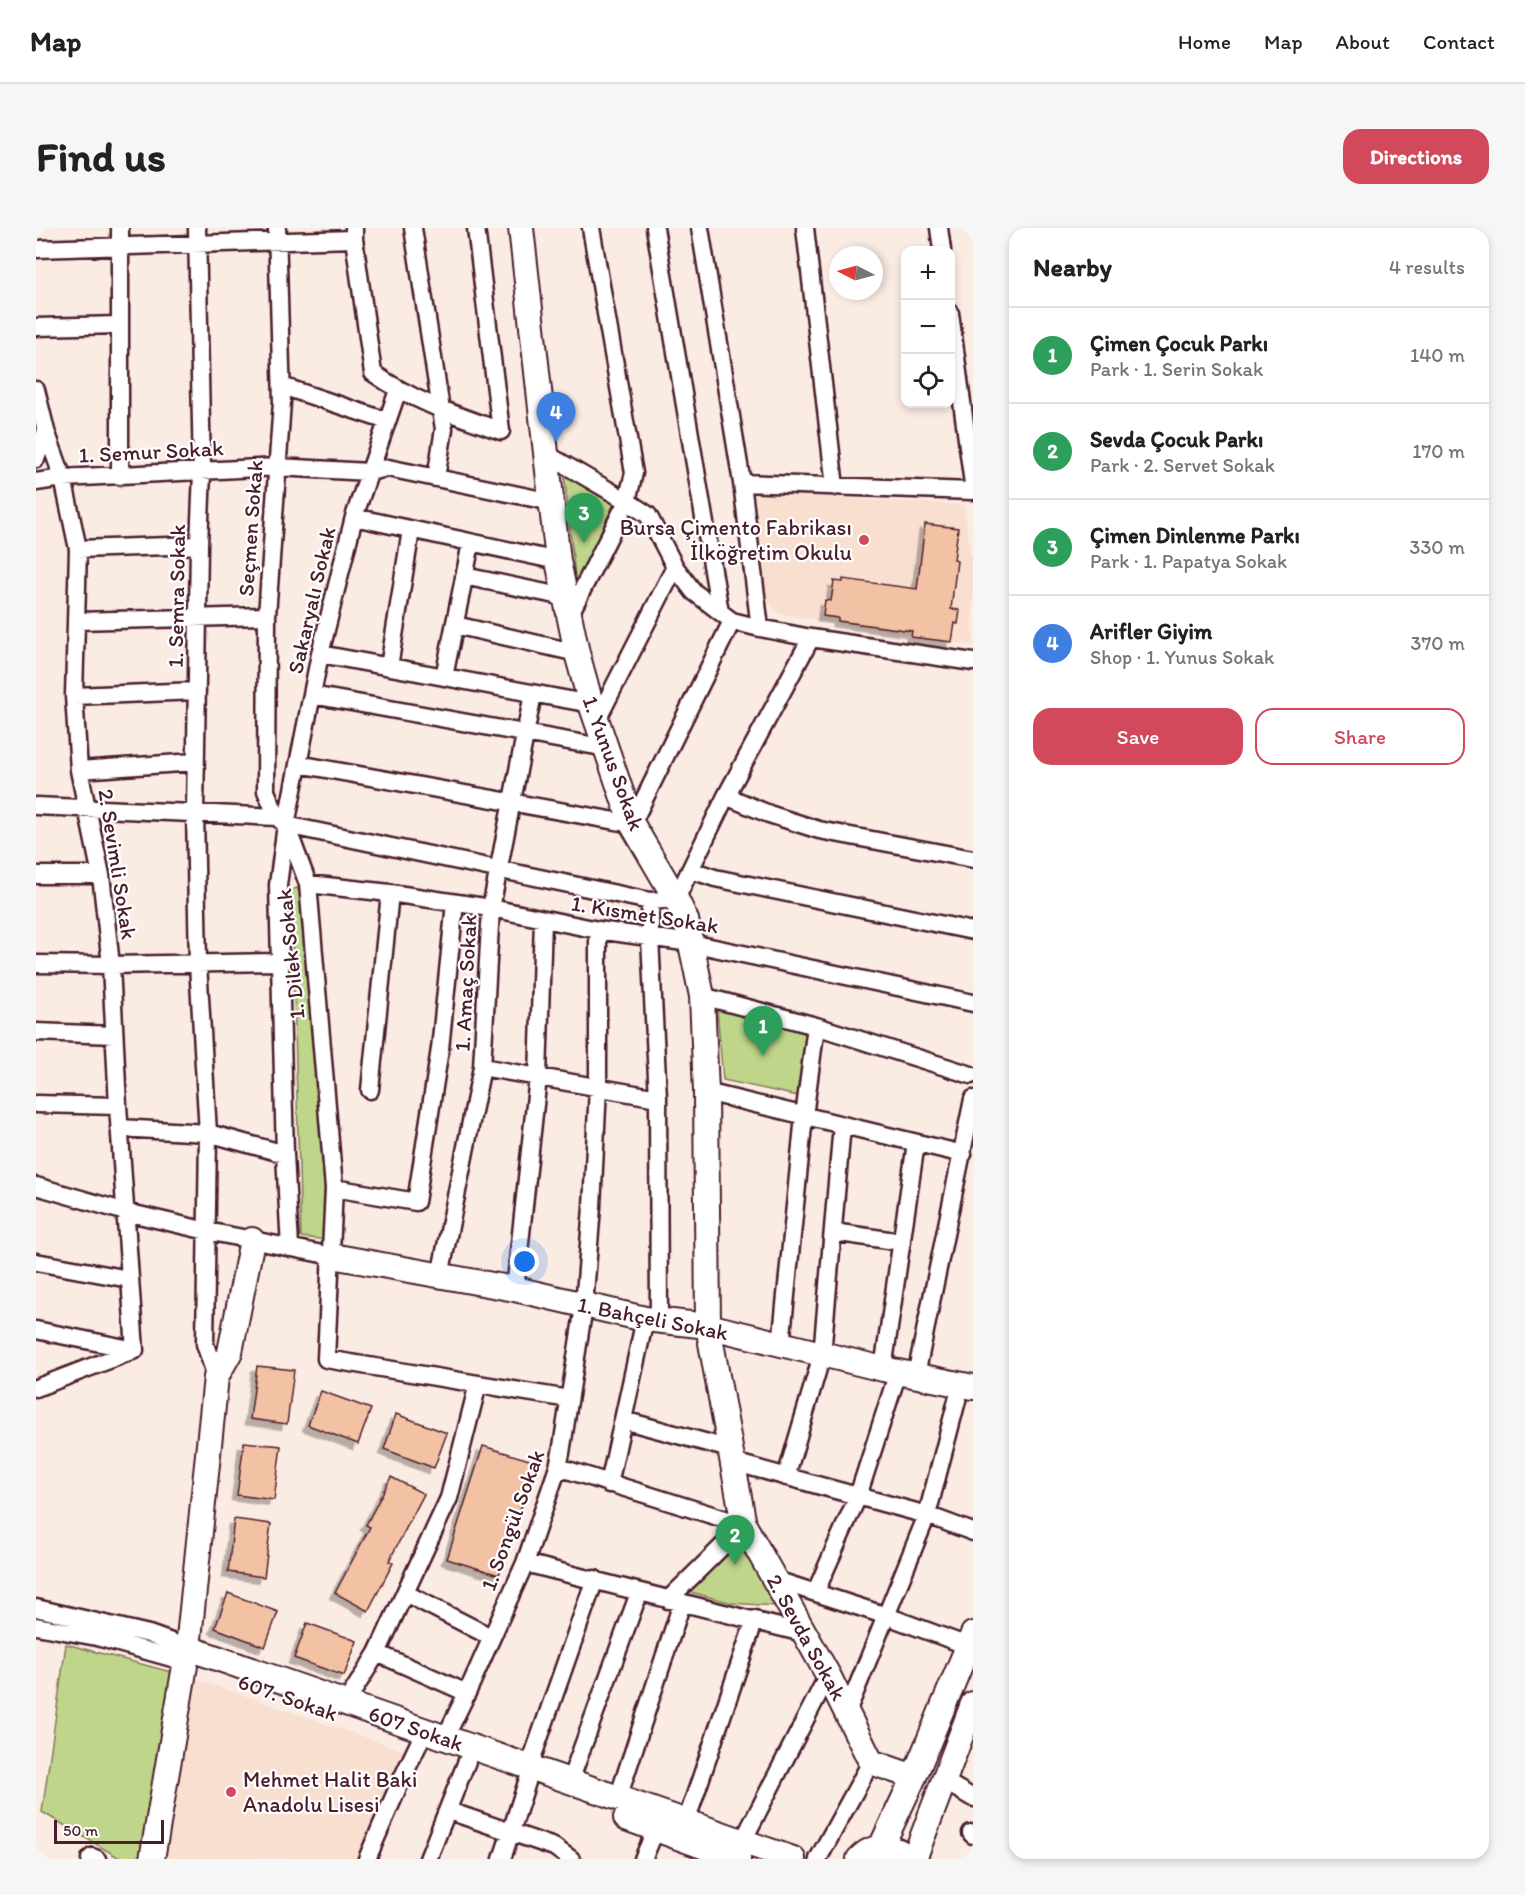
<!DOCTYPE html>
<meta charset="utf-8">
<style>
body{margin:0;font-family:Itim,sans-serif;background:#f6f6f6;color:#222}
.controls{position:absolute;right:18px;top:18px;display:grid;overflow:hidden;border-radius:12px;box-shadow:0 3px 9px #0003}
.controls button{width:54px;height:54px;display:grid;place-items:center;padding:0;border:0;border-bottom:2px solid #e0e0e0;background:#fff;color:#222;font:30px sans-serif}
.compass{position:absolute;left:793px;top:18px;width:54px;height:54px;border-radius:50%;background:#fff;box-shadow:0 3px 9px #0003;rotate:276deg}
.scale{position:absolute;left:18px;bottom:15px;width:110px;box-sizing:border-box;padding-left:6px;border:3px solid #4a1f2b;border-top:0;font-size:16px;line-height:21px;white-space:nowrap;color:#4a1f2b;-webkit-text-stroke:4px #fff;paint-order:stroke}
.you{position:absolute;left:489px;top:1034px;width:21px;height:21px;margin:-15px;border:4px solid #fff;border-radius:50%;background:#1a73e8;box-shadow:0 0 0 9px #1a73e833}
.badge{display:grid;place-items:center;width:39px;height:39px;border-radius:50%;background:#d1495b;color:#fff;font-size:20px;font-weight:700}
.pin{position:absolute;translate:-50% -50px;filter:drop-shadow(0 2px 3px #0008)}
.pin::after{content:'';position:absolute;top:32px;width:21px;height:18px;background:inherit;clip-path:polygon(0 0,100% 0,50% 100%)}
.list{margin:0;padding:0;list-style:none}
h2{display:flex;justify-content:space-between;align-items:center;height:78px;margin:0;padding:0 24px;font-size:26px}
h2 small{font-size:20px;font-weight:400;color:#767676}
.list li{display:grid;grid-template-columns:39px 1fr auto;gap:18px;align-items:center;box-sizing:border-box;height:96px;padding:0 24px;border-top:2px solid #e0e0e0}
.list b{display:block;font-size:22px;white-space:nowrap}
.list p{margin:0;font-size:20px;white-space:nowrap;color:#767676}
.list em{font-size:20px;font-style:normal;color:#767676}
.actions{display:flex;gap:12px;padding:18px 24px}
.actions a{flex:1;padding:14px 0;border:2px solid #d1495b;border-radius:18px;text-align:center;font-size:21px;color:#d1495b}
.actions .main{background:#d1495b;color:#fff}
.icon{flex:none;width:33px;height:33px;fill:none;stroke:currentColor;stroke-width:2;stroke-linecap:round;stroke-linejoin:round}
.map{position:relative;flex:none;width:937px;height:1631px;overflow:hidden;border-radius:18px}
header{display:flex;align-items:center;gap:36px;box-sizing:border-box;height:84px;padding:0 30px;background:#fff;border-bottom:2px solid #e0e0e0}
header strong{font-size:28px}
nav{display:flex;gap:33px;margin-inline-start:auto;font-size:21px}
.intro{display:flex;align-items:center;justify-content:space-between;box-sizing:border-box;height:144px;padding:0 36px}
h1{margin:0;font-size:42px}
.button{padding:15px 27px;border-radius:18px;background:#d1495b;color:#fff;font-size:21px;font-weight:700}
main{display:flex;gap:36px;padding:0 36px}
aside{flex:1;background:#fff;border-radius:18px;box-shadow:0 3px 9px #0003}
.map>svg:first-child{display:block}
.built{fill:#f9dfd0}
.green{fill:#bfd58a;stroke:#847a5a;stroke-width:1.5}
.building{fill:#f3c1a3;stroke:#4a1f2b;stroke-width:1.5;filter:url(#shadow)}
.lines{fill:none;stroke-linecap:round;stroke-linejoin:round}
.street-casing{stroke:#4a1f2b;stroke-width:21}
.secondary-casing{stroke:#4a1f2b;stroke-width:28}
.street{stroke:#fff;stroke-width:16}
.secondary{stroke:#fff;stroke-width:24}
.poi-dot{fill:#d1495b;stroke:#fff;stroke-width:2}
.labels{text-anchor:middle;stroke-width:4.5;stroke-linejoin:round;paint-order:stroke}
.street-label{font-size:22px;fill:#4a1f2b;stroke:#fff}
.poi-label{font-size:22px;fill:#4a1f2b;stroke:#fff;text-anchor:end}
</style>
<header>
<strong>Map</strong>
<nav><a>Home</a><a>Map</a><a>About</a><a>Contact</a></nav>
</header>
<div class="intro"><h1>Find us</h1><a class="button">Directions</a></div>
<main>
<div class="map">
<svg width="937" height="1631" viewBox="0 0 937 1631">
<defs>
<filter id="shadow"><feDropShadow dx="-5.5" dy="5.5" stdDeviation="0" flood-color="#0004"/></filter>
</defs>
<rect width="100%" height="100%" fill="#fbece3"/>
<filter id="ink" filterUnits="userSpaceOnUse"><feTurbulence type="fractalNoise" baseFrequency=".0167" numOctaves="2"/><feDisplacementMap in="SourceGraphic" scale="12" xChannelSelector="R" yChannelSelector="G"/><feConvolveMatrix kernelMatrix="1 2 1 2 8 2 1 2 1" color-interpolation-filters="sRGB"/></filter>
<g filter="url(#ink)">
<path class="built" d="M719 265 928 277 937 347V418L744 386 728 369Z
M157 1450 369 1523 351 1591 332 1631H127Z"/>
<path class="green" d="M528 244 579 273 540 358Z
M261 660 267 670 290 906 291 1012 265 1009 255 662Z
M681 781 773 804 762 868 687 852Z
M703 1311 740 1378 696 1375 651 1363Z
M30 1416 139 1445 105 1631H85L6 1584Z"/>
<path class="building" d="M889 296 922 300 918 332 921 333 915 381 924 382 922 396 919 395 916 414 875 409 876 403 802 393V390L787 388 789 372 795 373 798 353 807 354V351L881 361Z
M221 1138 258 1142 251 1196 214 1191Z
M285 1163 335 1181 322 1216 272 1197Z
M360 1186 411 1205 398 1240 348 1221Z
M208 1214 245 1218 238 1272 201 1267Z
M447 1218 500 1234 463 1347 411 1331Z
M355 1249 388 1266 353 1333 357 1335 332 1383 299 1365 334 1299 330 1297Z
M198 1291 235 1296 228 1349 192 1344Z
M192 1365 242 1384 229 1419 179 1400Z
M271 1395 321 1413 308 1448 258 1430Z"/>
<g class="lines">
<g class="street-casing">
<path id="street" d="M84 0V248
M161 0 166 244 163 317 159 585 162 736 172 905 169 1116 180 1149
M241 0 246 174 231 388 230 563 241 589 250 597 272 656 298 960 290 1131 533 1171
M318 0V11L337 145C377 173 419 187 465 203L440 0
M377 0 408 201 400 250
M619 0 684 384
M664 0 706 255 724 400
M769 0 799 259
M903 0 906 22
M0 21 318 11
M914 85 937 256
M0 99 84 97
M246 158 351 193
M0 162 10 203 27 250 42 321 38 468 43 542 65 647 75 737 82 878 99 1122
M512 227 591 273 612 287 639 339 658 364 696 393 724 400 775 410 937 434
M0 231 10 203
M0 254 27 250 241 239 333 244 352 240 516 274
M706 255 937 263
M318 289 522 333
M42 321 163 317
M428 348 529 369
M533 388 591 273 598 245 555 0
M41 393 231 388
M419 397 541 425
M284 426 555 476
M353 439 375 302
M408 449 435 315
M276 467 571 520
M38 468 161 463
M561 492 639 339
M262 536 596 596 696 393
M43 542 159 534
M690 568 733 586 783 602 937 631
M0 578 241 589
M250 597 614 673 640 671 690 568 775 410
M655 642 679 650 937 703
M0 647H65
M272 656 354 665 455 680 562 702 655 715 937 775
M614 673V710L622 870 623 1093
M0 736 75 737 243 734
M666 768 780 798 935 847
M0 804 78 807
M446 839 622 870
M334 862 354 665
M670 864 927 926
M0 876 82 878
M83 900 172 905 249 926
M0 958 90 984 171 1003 296 1028
M298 960 380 974 404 821 419 675
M797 1004 866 1014
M254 1020 249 926 242 657 250 597 284 426 318 289 362 162
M0 1034 93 1051
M404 1048 446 839 455 680 497 466
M479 1061 502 849 507 692
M0 1102 99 1122
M745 1117 768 888 780 798
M847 1141 880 915
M880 1147 937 871
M0 1160 99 1122
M587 1192 694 1221
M697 1234 891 1287 937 1304
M522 1239 708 1297 632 1372
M750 1249 786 1127 806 897
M573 1256 609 1091
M489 1335 767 1405
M740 1352 851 1388 932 1418
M780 1363 822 1268 862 1144
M369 1365 455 1409
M0 1380 113 1406 152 1420
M0 1398 61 1409 150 1434
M341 1425 431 1465
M316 1465 341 1425 413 1270 442 1156
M811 1484 891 1287 925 1157
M409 1510 431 1465 489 1335 522 1239 525 1225 548 1078 556 979 562 860V702
M493 1539 559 1351
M534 1553 603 1365
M908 1553 937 1570
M582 1570 646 1375
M413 1583 518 1619 535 1631
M650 1594 719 1391
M712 1603 792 1447
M935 1605 937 1607
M54 1631 56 1629 61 1631
M331 1631 363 1557 383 1515
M392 1631 431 1533
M466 1631 491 1554
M607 1631 620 1601
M782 1631 835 1534"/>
</g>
<g class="secondary-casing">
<path id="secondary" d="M485 0 522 333 541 425 555 476 596 596 640 671 650 692 666 768 670 864 672 1098 708 1297 792 1447 835 1534 878 1549
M296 1028 479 1061 609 1091 672 1098 847 1141 937 1159
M152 1420 757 1631
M590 1590 702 1631
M845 1619 878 1549 937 1406
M116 1631 152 1420 180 1149 194 1124 216 1012
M823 1631C838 1615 858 1617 874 1631
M878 1631 937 1476"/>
</g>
<use href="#street" class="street"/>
<use href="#secondary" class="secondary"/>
</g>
</g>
<g class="poi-dot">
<circle cx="828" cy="312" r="6"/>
<circle cx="195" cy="1564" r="6"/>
</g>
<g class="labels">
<g class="street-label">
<text transform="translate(115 223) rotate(-3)" y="8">1. Semur Sokak</text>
<text transform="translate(214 300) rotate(-86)" y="8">Seçmen Sokak</text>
<text transform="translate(140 368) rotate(-89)" y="8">1. Semra Sokak</text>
<text transform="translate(275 372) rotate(-77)" y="8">Sakaryalı Sokak</text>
<text transform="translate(578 535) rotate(70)" y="8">1. Yunus Sokak</text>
<text transform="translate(82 636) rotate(81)" y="8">2. Sevimli Sokak</text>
<text transform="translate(609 686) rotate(9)" y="8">1. Kısmet Sokak</text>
<text transform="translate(254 726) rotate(-96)" y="8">1. Dilek Sokak</text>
<text transform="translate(429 755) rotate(-87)" y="8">1. Amaç Sokak</text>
<text transform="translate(617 1090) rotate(11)" y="8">1. Bahçeli Sokak</text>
<text transform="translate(476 1292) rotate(-70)" y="8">1. Songül Sokak</text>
<text transform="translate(771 1409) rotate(61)" y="8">2. Sevda Sokak</text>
<text transform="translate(252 1469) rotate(19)" y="8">607. Sokak</text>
<text transform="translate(380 1500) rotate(19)" y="8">607 Sokak</text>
</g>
<g class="poi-label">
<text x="816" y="307">Bursa Çimento Fabrikası<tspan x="816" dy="25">İlköğretim Okulu</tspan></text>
<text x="207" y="1559" text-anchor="start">Mehmet Halit Baki<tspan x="207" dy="25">Anadolu Lisesi</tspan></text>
</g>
</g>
</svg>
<div class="controls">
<button>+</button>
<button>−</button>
<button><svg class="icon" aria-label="locate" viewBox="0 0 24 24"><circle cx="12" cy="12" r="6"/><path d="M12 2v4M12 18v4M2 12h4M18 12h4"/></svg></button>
</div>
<svg class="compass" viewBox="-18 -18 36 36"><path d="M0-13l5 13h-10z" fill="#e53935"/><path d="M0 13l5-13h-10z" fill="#767676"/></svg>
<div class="scale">50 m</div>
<div class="you"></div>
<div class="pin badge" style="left:727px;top:828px;background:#2e9e5b">1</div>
<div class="pin badge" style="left:699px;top:1337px;background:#2e9e5b">2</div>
<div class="pin badge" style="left:548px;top:315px;background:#2e9e5b">3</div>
<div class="pin badge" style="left:520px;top:214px;background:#3f7fe0">4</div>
</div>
<aside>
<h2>Nearby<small>4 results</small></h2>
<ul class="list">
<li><span class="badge" style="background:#2e9e5b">1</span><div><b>Çimen Çocuk Parkı</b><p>Park · 1. Serin Sokak</p></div><em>140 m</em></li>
<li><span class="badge" style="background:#2e9e5b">2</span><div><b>Sevda Çocuk Parkı</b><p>Park · 2. Servet Sokak</p></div><em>170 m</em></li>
<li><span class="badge" style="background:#2e9e5b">3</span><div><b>Çimen Dinlenme Parkı</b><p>Park · 1. Papatya Sokak</p></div><em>330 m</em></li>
<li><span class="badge" style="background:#3f7fe0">4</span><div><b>Arifler Giyim</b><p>Shop · 1. Yunus Sokak</p></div><em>370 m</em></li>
</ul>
<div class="actions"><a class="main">Save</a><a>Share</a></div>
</aside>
</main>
